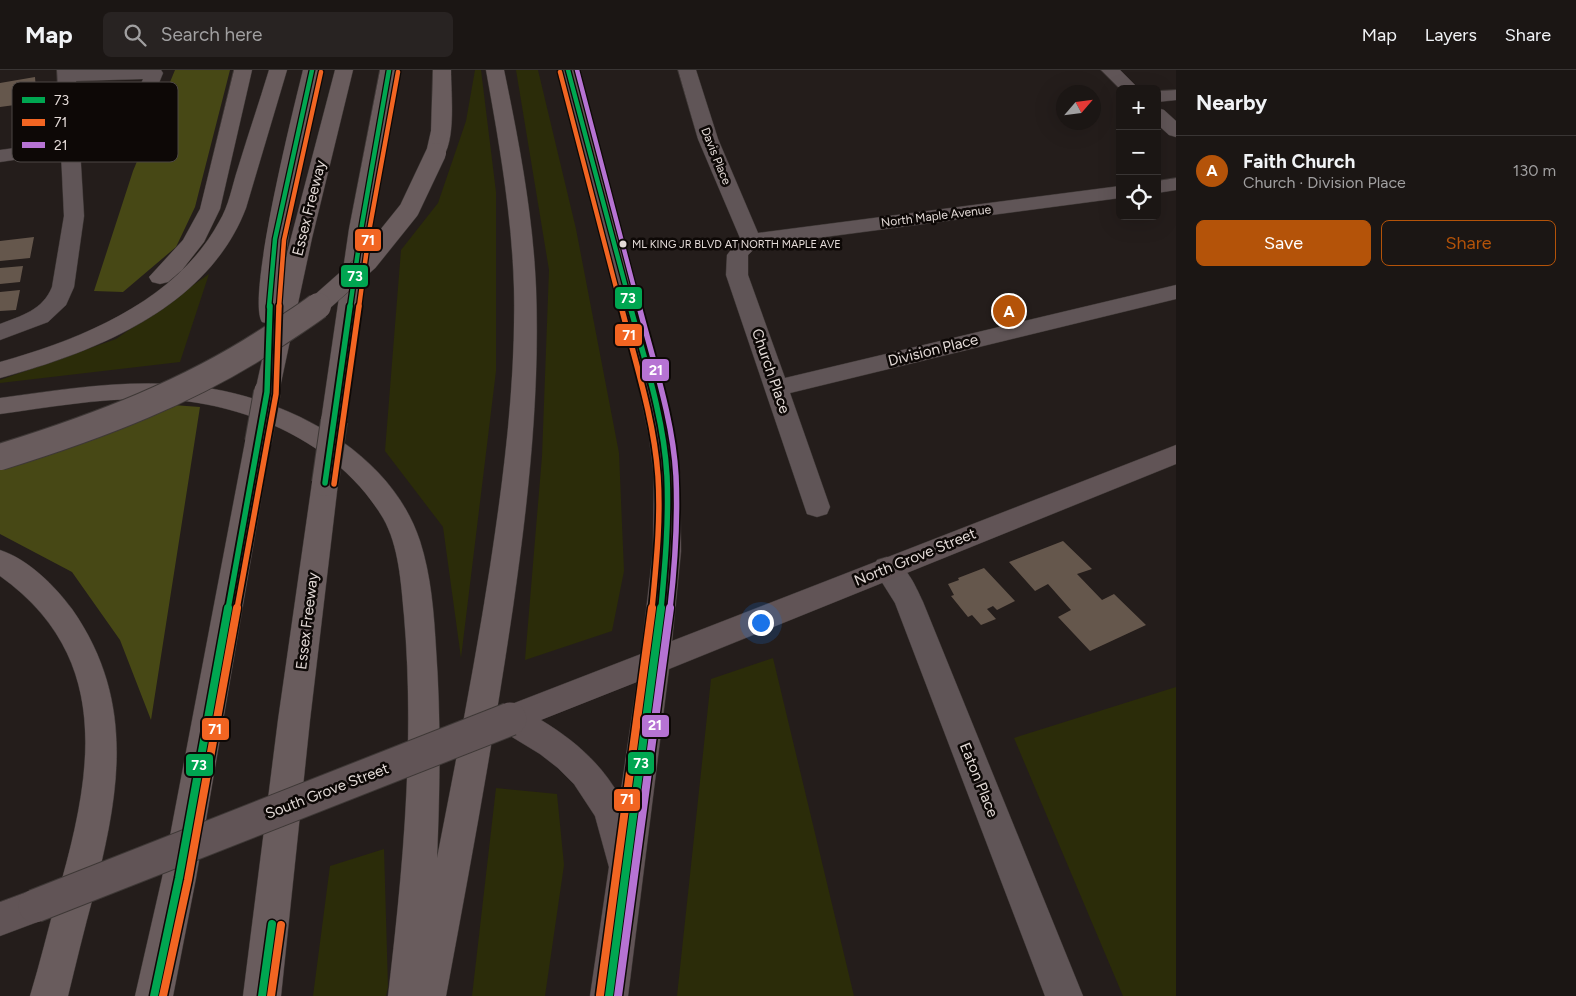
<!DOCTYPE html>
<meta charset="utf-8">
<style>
body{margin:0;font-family:Figtree,sans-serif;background:#282322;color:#f1f3f6}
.controls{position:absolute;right:15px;top:15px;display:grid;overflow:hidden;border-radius:8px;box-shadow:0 5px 20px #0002}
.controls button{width:45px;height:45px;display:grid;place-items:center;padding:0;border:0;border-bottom:1px solid #393534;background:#1b1614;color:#f1f3f6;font:25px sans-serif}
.compass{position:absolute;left:1056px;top:15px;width:45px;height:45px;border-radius:50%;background:#1b1614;box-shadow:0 5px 20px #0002;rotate:62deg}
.you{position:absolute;left:760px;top:552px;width:18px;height:18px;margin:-12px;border:4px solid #fff;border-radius:50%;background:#1a73e8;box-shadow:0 0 0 8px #1a73e833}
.badge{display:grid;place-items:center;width:32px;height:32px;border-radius:50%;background:#b45309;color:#fff;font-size:16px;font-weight:700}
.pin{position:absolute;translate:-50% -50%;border:2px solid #fff;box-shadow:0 1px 5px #0006}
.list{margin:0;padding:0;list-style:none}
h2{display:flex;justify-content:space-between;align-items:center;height:65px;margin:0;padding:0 20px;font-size:21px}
h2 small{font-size:16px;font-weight:400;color:#a09fa0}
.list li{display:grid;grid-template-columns:32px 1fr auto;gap:15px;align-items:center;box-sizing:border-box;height:70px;padding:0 20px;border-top:1px solid #393534}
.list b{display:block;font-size:19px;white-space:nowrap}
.list p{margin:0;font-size:16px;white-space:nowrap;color:#a09fa0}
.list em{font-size:16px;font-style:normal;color:#a09fa0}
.actions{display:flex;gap:10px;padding:15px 20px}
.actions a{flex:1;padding:11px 0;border:1px solid #b45309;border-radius:8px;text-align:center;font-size:18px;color:#b45309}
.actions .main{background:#b45309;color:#fff}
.icon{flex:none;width:28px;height:28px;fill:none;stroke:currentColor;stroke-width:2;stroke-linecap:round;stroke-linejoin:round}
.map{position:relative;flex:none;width:1176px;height:926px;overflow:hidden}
header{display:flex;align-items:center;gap:30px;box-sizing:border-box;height:70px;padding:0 25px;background:#1b1614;border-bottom:1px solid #393534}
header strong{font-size:24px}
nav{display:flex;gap:28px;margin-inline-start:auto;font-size:18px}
.search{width:350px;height:45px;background:#282322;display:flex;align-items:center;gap:12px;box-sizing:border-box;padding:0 18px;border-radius:8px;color:#a09fa0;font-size:19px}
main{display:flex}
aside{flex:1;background:#1b1614}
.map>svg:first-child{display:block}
.green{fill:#2b2c09}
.forest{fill:#474815}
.building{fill:#65574c}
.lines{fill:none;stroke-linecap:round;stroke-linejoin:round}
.minor-casing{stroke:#3e3836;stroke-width:1}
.major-casing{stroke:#3e3836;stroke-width:1}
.highway-casing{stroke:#3e3836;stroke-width:1}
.minor{fill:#605557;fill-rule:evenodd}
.major{fill:#615456;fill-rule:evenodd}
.highway{fill:#695c5d;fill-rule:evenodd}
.major-bridge-casing{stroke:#3e3836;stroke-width:35;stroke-linecap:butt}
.highway-bridge-far1-casing{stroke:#3e3836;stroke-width:21;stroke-linecap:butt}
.highway-bridge-casing{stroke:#3e3836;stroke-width:28;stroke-linecap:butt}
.major-bridge{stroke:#615456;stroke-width:33}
.highway-bridge-far1{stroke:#695c5d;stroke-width:20}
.highway-bridge{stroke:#695c5d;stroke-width:26}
.bus-1-far2-casing{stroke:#0d0806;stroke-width:7}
.bus-1-far1-casing{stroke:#0d0806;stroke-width:9}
.bus-1-casing{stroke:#0d0806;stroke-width:11}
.bus-2-far2-casing{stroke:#0d0806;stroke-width:7}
.bus-2-far1-casing{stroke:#0d0806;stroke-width:9}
.bus-2-casing{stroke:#0d0806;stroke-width:11}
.bus-3-far2-casing{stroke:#0d0806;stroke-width:7}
.bus-3-far1-casing{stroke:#0d0806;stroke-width:9}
.bus-3-casing{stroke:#0d0806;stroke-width:11}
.bus-1-far2{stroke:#00a651;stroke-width:4.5}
.bus-1-far1{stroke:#00a651;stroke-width:5.5}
.bus-1{stroke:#00a651;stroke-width:8}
.bus-2-far2{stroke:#f26522;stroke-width:4.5}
.bus-2-far1{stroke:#f26522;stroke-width:5.5}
.bus-2{stroke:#f26522;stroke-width:8}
.bus-3-far2{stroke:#b673d3;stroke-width:4.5}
.bus-3-far1{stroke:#b673d3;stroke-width:5.5}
.bus-3{stroke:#b673d3;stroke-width:8}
.bus-dot{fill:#e3dad7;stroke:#0d0806;stroke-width:2}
.labels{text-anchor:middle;stroke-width:5;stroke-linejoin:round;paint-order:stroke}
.far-bus-label{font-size:11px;fill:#e3dad7;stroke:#0d0806;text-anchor:start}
.far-street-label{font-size:12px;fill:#e3dad7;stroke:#0d0806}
.street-label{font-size:15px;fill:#e3dad7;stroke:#0d0806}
.key{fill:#0d0806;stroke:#4d4745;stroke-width:1}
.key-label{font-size:14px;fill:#e3dad7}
.line-badge{stroke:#0d0806;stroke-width:2}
.badge-label{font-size:14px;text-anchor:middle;font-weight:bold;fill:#fff}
</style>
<header>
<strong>Map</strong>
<div class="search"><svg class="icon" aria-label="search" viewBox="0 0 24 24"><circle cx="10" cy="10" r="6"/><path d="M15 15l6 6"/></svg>Search here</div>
<nav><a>Map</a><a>Layers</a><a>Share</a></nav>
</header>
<main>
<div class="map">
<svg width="1176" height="926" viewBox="0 0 1176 926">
<rect width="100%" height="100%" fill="#241d1b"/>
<path class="green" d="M475 0H481L496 122V301L461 588 443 457 385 381 401 180 438 133 466 51Z
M516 0H538L576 159 619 383 624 501 612 561 525 590 542 386 549 200Z
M209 204 180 292 0 313V310L116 269Z
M773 588 854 926H677L711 609Z
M1176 617V926H1123L1014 668Z
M496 718 557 724 564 795 545 926H472Z
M384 779 388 917 386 926H313L330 796Z"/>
<path class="forest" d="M175 0H230L195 137 176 177 123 222 94 221 133 101Z
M173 335 200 337 151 650 120 570 72 502 0 464V399Z"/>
<path class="building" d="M35 7 37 32 0 37V13Z
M34 167 30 188 0 191V171Z
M23 196 20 212 0 214V198Z
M20 220 16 240 0 241V222Z
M1063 471 1092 499 1077 504 1102 530 1114 524 1146 555 1090 581 1058 547 1071 540 1048 514 1035 521 1009 492Z
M984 498 1015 531 997 540 993 536 987 539 996 549 981 555 972 545 968 547 951 526 954 525 948 514 959 510 958 508Z"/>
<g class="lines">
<g class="minor-casing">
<path id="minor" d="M57 0H161L163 3 146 45 144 49 137 51 130 49 128 45 143 9 76 11 84 146 74 217 66 235 48 252 0 270V254C21 246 43 240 52 217L64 146 61 83 0 92V80L60 72Z
M678 0H696L718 69 758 163 1120 116V128L757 176 748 185V205L785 308 1176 215V229L790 323 830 437 827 444 817 447 807 444 726 205 727 185 740 168 698 69Z
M1101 0H1120L1139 19H1120Z
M1176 20V30L1157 32V21Z
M1157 38 1164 40 1176 51V67L1169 65 1157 54Z
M1176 108V120L1157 123V111Z
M887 487C906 493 915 515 923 532L1083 926H1045L895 533 873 498 877 490Z"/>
</g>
<g class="major-casing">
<path id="major" d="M559 0H577L659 299 675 367 680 406 681 481 672 571 1176 375V394L669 599 628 926H590L609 797 595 746 574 714 558 698 540 684 499 659 494 649 499 639 641 584 653 481 654 406 649 367 635 299ZM637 612 620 727C601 693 574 670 541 650Z
M35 819 48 824 53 836 48 848 0 866V832Z"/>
</g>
<g class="highway-casing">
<path id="highway" d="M234 0H252L220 139 204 172 182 200 168 212 160 214 152 212 149 207 183 170 200 139Z
M269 0H287L246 138C208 238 95 282 0 308V292C82 269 176 231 219 152 229 136 232 116 238 98 248 65 259 33 269 0Z
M303 0H321L295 123 285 191 335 0H353L312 168 279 322 276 328 267 330 258 328 255 322 270 254 262 252C246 228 294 37 303 0Z
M380 0H398L371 159 347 351 343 357 334 360 325 357 321 351 349 159Z
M433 0H451C451 23 456 68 443 87L436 89 429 87 426 83 431 61Z
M486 0H504C519 72 533 145 536 218 540 325 528 432 513 537 494 667 470 797 446 926H388C403 800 415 672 404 545 401 513 399 476 383 448 340 376 256 338 177 330 118 325 58 336 0 344V328C57 320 114 311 172 314 269 319 388 373 420 471 431 505 434 543 436 579 441 648 440 718 437 788 456 691 475 594 490 497 504 405 516 311 514 218 512 145 499 72 486 0Z
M258 363 267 366 271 372 196 808 173 926H135L162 808 245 372 249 366Z
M325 403 334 406 338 413 310 650 281 926H243L278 650 312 413 316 406Z
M0 480C28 489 55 516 72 539 137 632 119 725 93 827 84 860 76 893 68 926H30C40 893 48 860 57 827 91 708 116 589 0 506Z"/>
</g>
<use href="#minor" class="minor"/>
<use href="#major" class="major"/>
<use href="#highway" class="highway"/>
<g class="major-bridge-casing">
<path id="major-bridge" d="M35 836 510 649"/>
</g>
<g class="highway-bridge-far1-casing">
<path id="highway-bridge-far1" d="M316 237 368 191 409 140 436 83"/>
</g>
<g class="highway-bridge-casing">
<path id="highway-bridge" d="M258 372 267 322
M0 387C97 357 193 321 277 264 290 255 305 246 318 236
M325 413 334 351"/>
</g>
<use href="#major-bridge" class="major-bridge"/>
<use href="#highway-bridge-far1" class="highway-bridge-far1"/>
<use href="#highway-bridge" class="highway-bridge"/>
<g class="bus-1-far2-casing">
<path id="bus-1-far2" d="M568 0 631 237
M269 237 275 169 312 0
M350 237 362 154 389 0"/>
</g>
<g class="bus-1-far1-casing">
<path id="bus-1-far1" d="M630 236C645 291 664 349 667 406 669 451 665 495 661 539
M325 413 350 236
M228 539 267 322 270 236"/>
</g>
<g class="bus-1-casing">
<path id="bus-1" d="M154 926 179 808 228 538
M262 926 272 854
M609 926 661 538"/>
</g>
<g class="bus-2-far2-casing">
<path id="bus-2-far2" d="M560 2 621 237
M279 237 284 170 321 2
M359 237 370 156 398 2"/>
</g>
<g class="bus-2-far1-casing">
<path id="bus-2-far1" d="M621 236C635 291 654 349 658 406 661 451 656 495 652 539
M334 414 359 236
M237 539 276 324 279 236"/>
</g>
<g class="bus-2-casing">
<path id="bus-2" d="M600 925 652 538
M163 926 188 810 237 538
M271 926 281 855"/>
</g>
<g class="bus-3-far2-casing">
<path id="bus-3-far2" d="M577 0 639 237"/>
</g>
<g class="bus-3-far1-casing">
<path id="bus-3-far1" d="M639 236C653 291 673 349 676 406 678 451 675 495 670 539"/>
</g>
<g class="bus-3-casing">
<path id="bus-3" d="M618 926 670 538"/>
</g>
<use href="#bus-1-far2" class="bus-1-far2"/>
<use href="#bus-1-far1" class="bus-1-far1"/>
<use href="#bus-1" class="bus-1"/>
<use href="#bus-2-far2" class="bus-2-far2"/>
<use href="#bus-2-far1" class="bus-2-far1"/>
<use href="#bus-2" class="bus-2"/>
<use href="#bus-3-far2" class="bus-3-far2"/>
<use href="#bus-3-far1" class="bus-3-far1"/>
<use href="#bus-3" class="bus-3"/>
</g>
<circle class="bus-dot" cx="623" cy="174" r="4.5"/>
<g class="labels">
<g class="far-bus-label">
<text x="632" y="178">ML KING JR BLVD AT NORTH MAPLE AVE</text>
</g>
<g class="far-street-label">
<text transform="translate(716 86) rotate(68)" y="4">Davis Place</text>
<text transform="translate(936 146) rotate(-7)" y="4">North Maple Avenue</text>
</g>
<g class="street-label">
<text transform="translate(309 138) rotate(-76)" y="5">Essex Freeway</text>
<text transform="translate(933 280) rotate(-14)" y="5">Division Place</text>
<text transform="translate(771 301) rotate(71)" y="5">Church Place</text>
<text transform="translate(915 487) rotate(-22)" y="5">North Grove Street</text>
<text transform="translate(307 551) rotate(-83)" y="5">Essex Freeway</text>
<text transform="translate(979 710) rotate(68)" y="5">Eaton Place</text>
<text transform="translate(327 721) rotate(-21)" y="5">South Grove Street</text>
</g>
</g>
<rect x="12" y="12" width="166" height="80" rx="8" class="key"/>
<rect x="22" y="27" width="23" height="6" fill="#00a651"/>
<rect x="22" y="49" width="23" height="7" fill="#f26522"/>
<rect x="22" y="72" width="23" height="6" fill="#b673d3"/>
<g class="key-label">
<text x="54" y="35">73</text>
<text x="54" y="57">71</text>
<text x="54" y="80">21</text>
</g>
<g class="line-badge">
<rect x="354" y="158" width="28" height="24" rx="5" fill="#f26522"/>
<rect x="340" y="194" width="29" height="24" rx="5" fill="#00a651"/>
<rect x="614" y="216" width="29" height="24" rx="5" fill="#00a651"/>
<rect x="614" y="253" width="29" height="24" rx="5" fill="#f26522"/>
<rect x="641" y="288" width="29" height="24" rx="5" fill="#b673d3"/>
<rect x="641" y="644" width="29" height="24" rx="5" fill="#b673d3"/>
<rect x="201" y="647" width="29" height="24" rx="5" fill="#f26522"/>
<rect x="627" y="681" width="28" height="24" rx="5" fill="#00a651"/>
<rect x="185" y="683" width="29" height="24" rx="5" fill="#00a651"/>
<rect x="613" y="718" width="28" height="24" rx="5" fill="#f26522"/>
</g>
<g class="badge-label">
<text x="368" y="175">71</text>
<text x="355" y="211">73</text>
<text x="628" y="233">73</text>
<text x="629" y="270">71</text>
<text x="656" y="305">21</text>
<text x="655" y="660">21</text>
<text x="215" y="664">71</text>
<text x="641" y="698">73</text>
<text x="199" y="700">73</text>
<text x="627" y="734">71</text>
</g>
</svg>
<div class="controls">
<button>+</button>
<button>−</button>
<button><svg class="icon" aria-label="locate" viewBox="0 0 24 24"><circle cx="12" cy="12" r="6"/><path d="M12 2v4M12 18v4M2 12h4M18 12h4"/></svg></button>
</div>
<svg class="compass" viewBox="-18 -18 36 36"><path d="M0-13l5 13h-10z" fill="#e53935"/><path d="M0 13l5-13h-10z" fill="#a09fa0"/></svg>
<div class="you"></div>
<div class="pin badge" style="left:1009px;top:241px">A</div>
</div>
<aside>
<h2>Nearby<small></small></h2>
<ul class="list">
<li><span class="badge">A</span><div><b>Faith Church</b><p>Church · Division Place</p></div><em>130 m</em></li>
</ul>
<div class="actions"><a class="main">Save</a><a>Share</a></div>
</aside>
</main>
